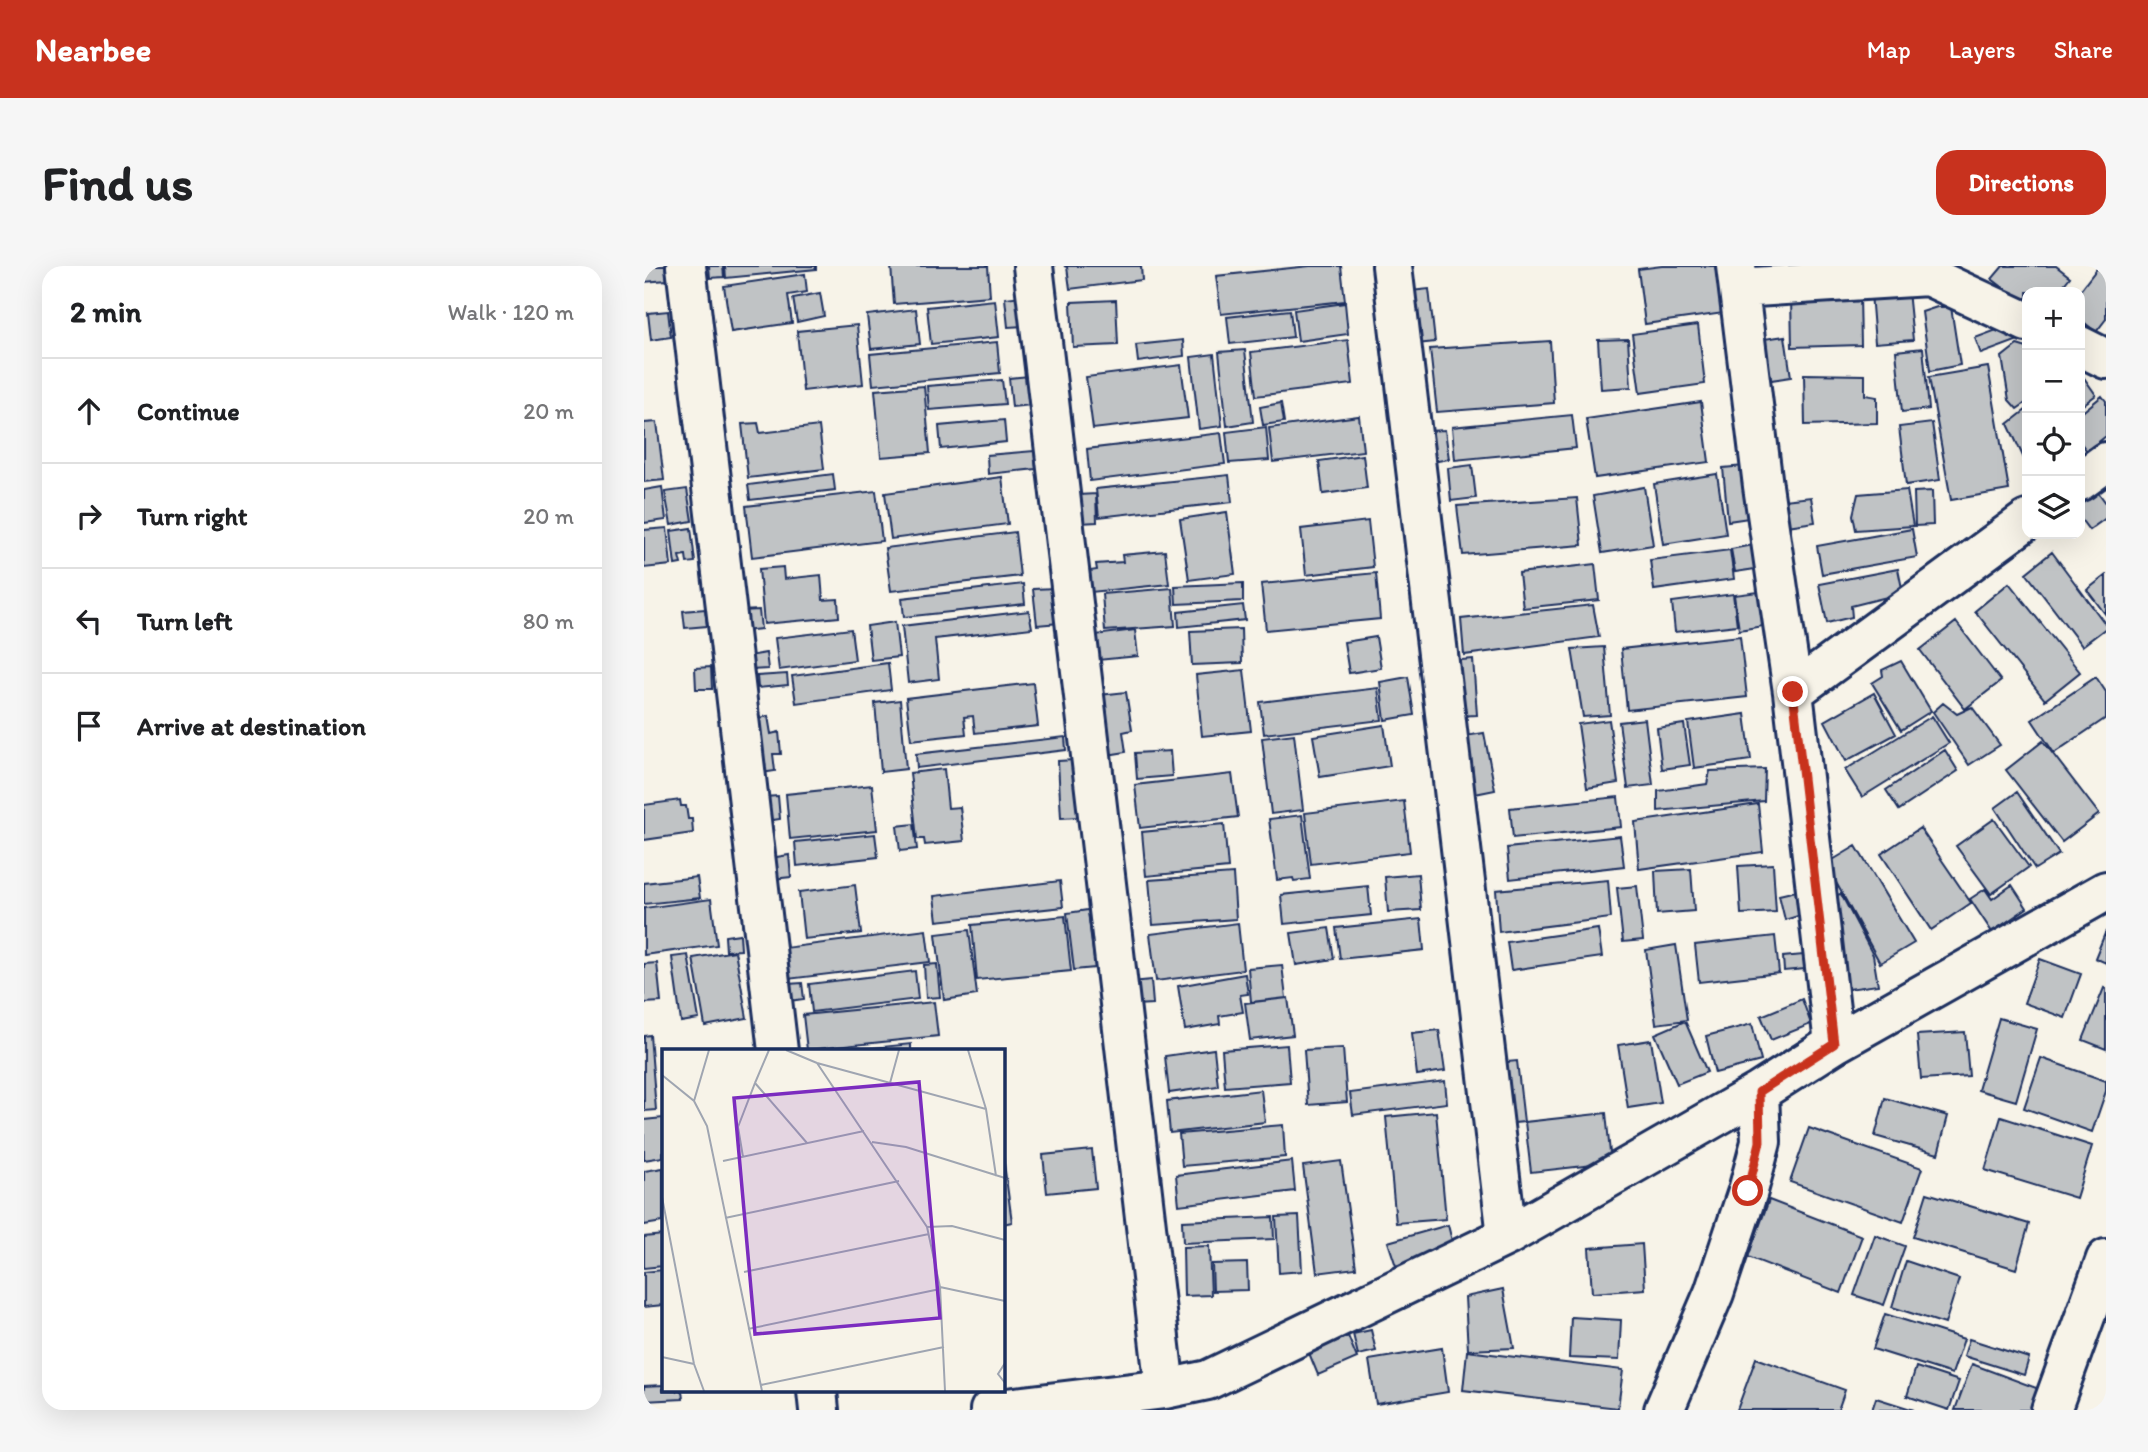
<!DOCTYPE html>
<meta charset="utf-8">
<style>
body{margin:0;font-family:Itim,sans-serif;background:#f6f6f6;color:#202124}
.controls{position:absolute;right:21px;top:21px;display:grid;overflow:hidden;border-radius:14px;box-shadow:0 7px 28px #0002}
.controls button{width:63px;height:63px;display:grid;place-items:center;padding:0;border:0;border-bottom:2px solid #e0e0e0;background:#fff;color:#202124;font:35px sans-serif}
.stop{position:absolute;width:21px;height:21px;margin:-16px;border:5px solid #c8321e;border-radius:50%;background:#fff}
.stop.end{background:#c8321e;border-color:#fff;box-shadow:0 2px 7px #0008}
.list{margin:0;padding:0;list-style:none}
h2{display:flex;justify-content:space-between;align-items:center;height:91px;margin:0;padding:0 28px;font-size:30px}
h2 small{font-size:23px;font-weight:400;color:#757577}
.list li{display:grid;grid-template-columns:46px 1fr auto;gap:21px;align-items:center;box-sizing:border-box;height:105px;padding:0 28px;border-top:2px solid #e0e0e0}
.list b{display:block;font-size:26px;white-space:nowrap}
.list em{font-size:23px;font-style:normal;color:#757577}
.icon{flex:none;width:38px;height:38px;fill:none;stroke:currentColor;stroke-width:2;stroke-linecap:round;stroke-linejoin:round}
.map{position:relative;flex:none;width:1462px;height:1144px;overflow:hidden;border-radius:21px}
header{display:flex;align-items:center;gap:42px;box-sizing:border-box;height:98px;padding:0 35px;background:#c8321e;color:#fff}
header strong{font-size:33px}
nav{display:flex;gap:38px;margin-inline-start:auto;font-size:24px}
.intro{display:flex;align-items:center;justify-content:space-between;box-sizing:border-box;height:168px;padding:0 42px}
h1{margin:0;font-size:49px}
.button{padding:18px 32px;border-radius:21px;background:#c8321e;color:#fff;font-size:24px;font-weight:700}
main{display:flex;gap:42px;padding:0 42px}
aside{flex:1;background:#fff;border-radius:21px;box-shadow:0 7px 28px #0002}
.map>svg:first-child{display:block}
.building{fill:#c0c3c5;stroke:#1b2f5e;stroke-width:2}
.lines{fill:none;stroke-linecap:round;stroke-linejoin:round}
.minor-casing{stroke:#1b2f5e;stroke-width:44}
.minor{stroke:#f7f3e8;stroke-width:38}
.route{stroke:#c8321e;stroke-width:9}
.inset-road{fill:none;stroke:#9fa5b1;stroke-width:2}
.view{fill:#7b2cbf;fill-opacity:0.15;stroke:#7b2cbf;stroke-width:3.5}
.inset-edge{fill:none;stroke:#1b2f5e;stroke-width:3.5}
</style>
<header>
<strong>Nearbee</strong>
<nav><a>Map</a><a>Layers</a><a>Share</a></nav>
</header>
<div class="intro"><h1>Find us</h1><a class="button">Directions</a></div>
<main>
<aside>
<h2>2 min<small>Walk · 120 m</small></h2>
<ul class="list">
<li><svg class="icon" aria-label="ahead" viewBox="0 0 24 24"><path d="M12 20V5M6 11l6-6 6 6"/></svg><div><b>Continue</b></div><em>20 m</em></li>
<li><svg class="icon" aria-label="right" viewBox="0 0 24 24"><path d="M7 20v-9h11M14 6l5 5-5 5"/></svg><div><b>Turn right</b></div><em>20 m</em></li>
<li><svg class="icon" aria-label="left" viewBox="0 0 24 24"><path d="M17 20v-9H6M10 6l-5 5 5 5"/></svg><div><b>Turn left</b></div><em>80 m</em></li>
<li><svg class="icon" aria-label="arrive" viewBox="0 0 24 24"><path d="M6 21V4h12l-3 4 3 4H6"/></svg><div><b>Arrive at destination</b></div></li>
</ul>
</aside>
<div class="map">
<svg width="1462" height="1144" viewBox="0 0 1462 1144">
<rect width="100%" height="100%" fill="#f7f3e8"/>
<filter id="ink" filterUnits="userSpaceOnUse"><feTurbulence type="fractalNoise" baseFrequency=".0143" numOctaves="2"/><feDisplacementMap in="SourceGraphic" scale="14" xChannelSelector="R" yChannelSelector="G"/><feConvolveMatrix kernelMatrix="1 2 1 2 8 2 1 2 1" color-interpolation-filters="sRGB"/></filter>
<g filter="url(#ink)">
<path class="building" d="M0 0H21L23 14 0 16Z
M65 0H79L80 11 66 12Z
M81 0H172V3L82 12Z
M247 0H344L346 30 250 38Z
M420 0H497L498 14 426 23 423 1Z
M666 0H697L701 35 577 48 572 10Z
M1018 0H1074L1080 47 1001 58 994 3Z
M1359 0H1412L1426 11 1414 26H1383V40L1348 13Z
M1455 0 1462 2V53L1452 66 1436 53 1435 26Z
M161 8 163 26 144 29 148 57 87 66 80 20Z
M785 23 791 76 773 78 767 25Z
M1264 25 1269 74 1231 77 1227 27Z
M176 27 180 50 153 56 149 32Z
M1216 29 1217 79 1148 81 1147 30Z
M377 30 380 60 364 61 361 32Z
M351 34 355 71 287 78 283 41Z
M472 34 474 79 429 81 427 36Z
M701 37 704 68 654 75 650 44Z
M1293 41H1307L1316 99 1286 105 1278 46Z
M272 43 276 78 227 83 223 49Z
M646 44 649 71 586 78 583 51Z
M24 45 27 71 7 74 4 47Z
M213 59 219 118 159 125 153 65Z
M1054 59 1061 118 996 127 988 68Z
M1366 59 1372 75 1337 88 1331 72Z
M1141 70 1147 111 1127 114 1120 73Z
M984 73 987 121 957 123 954 74Z
M539 74 540 90 494 96 492 79Z
M704 74 709 118 612 130 607 86Z
M906 75 910 137 793 146 786 83Z
M353 76 356 107 229 119 226 88Z
M1373 79 1383 82V136L1373 143 1365 134 1358 91Z
M1279 82 1285 143 1258 146 1252 85Z
M601 84 609 156 583 160 575 86Z
M570 88 578 160 555 163 547 91Z
M537 99 544 152 449 163 442 111Z
M1344 101 1365 224 1307 234 1285 111Z
M1436 106 1452 129 1436 141Z
M1160 108 1221 109V129L1233 131V157L1161 159Z
M385 110 387 139 368 141 365 112Z
M358 114 361 138 285 144 283 120Z
M280 120 286 187 237 191 231 124Z
M1458 130 1462 135V170L1443 185 1436 176V148Z
M1057 136 1065 196 951 212 942 153Z
M637 137 640 156 619 159 616 141Z
M1383 143V199L1364 158Z
M928 149 932 182 811 194 808 161Z
M715 150 719 185 629 196 625 162Z
M360 154 362 176 297 183 295 160Z
M13 156 20 214 0 216V157Z
M114 157 116 167 175 160 180 203 104 212 98 158Z
M1288 157 1296 214 1262 219 1255 161Z
M622 161 625 194 585 197 582 166Z
M801 164 805 193 788 196 784 165Z
M577 167 581 198 446 215 443 183Z
M390 185 392 203 344 208 343 189Z
M719 189 723 222 679 228 675 195Z
M828 199 832 232 807 235 804 202Z
M1100 200 1105 252 1084 255 1079 202Z
M189 208 191 224 106 234 104 219Z
M1073 208 1082 268 1019 278 1010 218Z
M585 209 588 236 455 251 452 223Z
M358 211 364 258 247 273 241 227Z
M18 221 22 254 0 257V224Z
M1000 221 1009 279 958 287 949 230Z
M43 223 48 255 27 259 21 226Z
M1263 224 1269 260 1212 264 1209 249 1214 228Z
M232 225 238 275 108 291 102 240Z
M1288 225 1289 259 1271 260 1270 226Z
M1454 226 1462 237V252L1445 264 1436 252V239Z
M452 228 453 256 436 257 434 229Z
M1167 231 1171 256 1143 260 1140 234Z
M933 232 938 279 819 289 813 240Z
M583 246 591 308 545 314 536 253Z
M724 255 729 301 662 309 657 263Z
M23 262 27 299 0 302V264Z
M47 262 51 296 43 297 42 289 35 290 37 298 31 299 27 265Z
M1268 263 1273 291 1178 308 1173 280Z
M371 266 376 310 247 325 241 282Z
M1114 278 1118 302 1091 306 1087 283Z
M1086 284 1090 313 1010 324 1006 294Z
M521 285 525 318 447 326 446 305 453 304 452 298 479 296 478 289Z
M1408 286 1462 359V362L1438 380 1382 307Z
M951 298 955 334 879 342 875 307Z
M139 301 140 313 177 309 179 334 194 333 195 351 120 358 115 303Z
M1254 303 1259 327 1207 340 1208 351 1183 357 1175 318Z
M732 307 736 353 622 364 617 318Z
M1462 309V349L1443 324Z
M599 317V335L532 338 531 320Z
M1365 317 1436 406 1401 434 1331 345Z
M379 318 381 338 260 351 258 332Z
M412 322 415 357 393 359 389 323Z
M528 322 531 360 461 365 458 328Z
M1114 326 1119 360 1095 364 1090 329Z
M1089 328 1093 359 1031 366 1028 336Z
M599 339 601 354 535 361 534 346Z
M949 339 955 371 820 389 817 353Z
M61 343 63 360 41 362 39 345Z
M115 344 117 363 100 365 98 345Z
M385 345 388 362 291 373 295 413 264 417 258 360Z
M251 356 255 391 227 394 223 360Z
M1312 356 1357 415 1321 443 1276 384Z
M207 363 211 394 135 404 131 372Z
M597 363 598 397 548 399 546 365Z
M491 364 494 390 454 394 451 369Z
M1096 370 1103 431 983 444 977 383Z
M732 371 737 402 705 407 700 376Z
M960 381 966 449 939 451 928 383Z
M122 387 124 403 106 404 105 390Z
M829 393 833 449 810 450 805 395Z
M1257 395 1287 445 1257 464 1228 417 1239 410 1238 404Z
M244 397 247 424 152 437 148 410Z
M67 401 68 423H52L51 402Z
M600 404 607 465 558 470 552 409Z
M143 408 144 419 114 422 113 410Z
M764 411 770 449 741 454 736 416Z
M1452 411 1462 426V452L1410 487 1388 454Z
M389 417 394 460 331 467 329 450 320 451 322 468 267 474 262 432Z
M734 422 738 454 620 468 616 436Z
M482 426 488 464 479 466 482 486 463 489 456 429Z
M1230 427 1252 468 1202 495 1181 455Z
M256 434 262 503 237 506 231 437Z
M1299 437 1313 448 1328 441 1356 479 1325 499 1289 446Z
M1101 448 1107 494 1050 502 1044 456Z
M124 450 127 468 135 466 137 488H129L131 505 117 507 110 453Z
M1288 450 1305 477 1218 531 1201 504Z
M1001 453 1009 519 984 522 975 456Z
M965 454 974 517 943 522 934 458Z
M1040 458 1046 499 1018 503 1013 462Z
M740 459 746 500 676 511 669 470Z
M840 467 851 524 826 529 815 471Z
M650 468 659 544 627 548 618 472Z
M421 471 422 484 273 502 272 488Z
M1399 475 1455 548 1418 576 1362 504Z
M1301 484 1314 505 1255 544 1242 524Z
M526 485 528 510 493 513 491 487Z
M430 494 434 551 417 552 414 495Z
M300 503 304 542 316 541 320 575 281 579 280 573H273L266 507Z
M1121 503 1120 535 1014 545V525L1063 518 1066 505Z
M588 508 594 551 496 562 491 519Z
M228 519 233 564 146 573 142 528Z
M1373 526 1415 588 1391 603 1351 542Z
M134 530 136 553 122 555 120 531Z
M974 531 977 561 869 572 866 542Z
M36 534 37 540H42L44 553H48L49 567 0 574V539Z
M760 535 766 586 667 598 661 547Z
M1114 538 1119 586 995 603 991 556Z
M658 549 666 613 650 615 649 612 633 614 625 553Z
M1350 553 1385 601 1347 628 1312 580Z
M270 558 273 583 256 585 253 560Z
M580 558 584 602 502 610 498 566Z
M1276 562 1327 637 1287 664 1237 588Z
M231 568 234 591 153 600 151 576Z
M976 570 980 600 866 613 863 582Z
M1212 580 1270 677 1236 697 1182 598Z
M145 589 147 611 129 613 126 592Z
M1129 598 1132 646 1097 648 1094 600Z
M1047 603 1050 645 1013 648 1011 605Z
M589 608 592 653 509 659 505 614Z
M774 608 777 644 744 646 741 611Z
M53 611 56 632 0 638V617Z
M964 614 967 652 855 666 852 624Z
M416 615 419 641 293 655 290 630Z
M211 619 217 667 160 673 155 626Z
M1368 619 1383 642 1348 666 1326 633 1341 623 1348 633Z
M724 620 727 649 640 658 637 629Z
M993 620 999 674 979 676 973 622Z
M1152 625 1157 649 1141 654 1135 629Z
M1197 628 1229 689 1234 719 1197 724 1184 631Z
M67 633 73 679 0 689V642Z
M444 644 451 702 430 704 423 647Z
M421 650 427 705 333 714 328 659Z
M777 653 780 684 696 693 692 662Z
M594 657 599 704 512 715 506 668Z
M685 662 690 693 652 699 647 667Z
M954 663 958 691 867 704 863 676Z
M282 664 286 696 144 713 140 682Z
M325 664 333 729 300 734 292 668Z
M1462 665V697L1451 692Z
M96 668 97 684 82 685 81 670Z
M1131 670 1135 707 1055 716 1051 679Z
M1032 679 1043 754 1012 758 1002 684Z
M91 685 103 752 61 760 49 692Z
M44 689 55 753 37 756 28 691Z
M1159 689 1161 703 1140 705 1139 691Z
M1396 693 1437 708 1421 752 1380 737Z
M13 697 17 736 0 737V698Z
M293 698 296 731 282 732 280 699Z
M638 699 642 732 607 736 604 702Z
M271 705 274 733 168 746 165 718Z
M601 708 604 728 596 729 599 746 575 750 576 758 541 764 534 720Z
M507 714 509 738 490 739 488 716Z
M158 717 160 733 145 735 144 718Z
M1460 722 1462 723V783L1439 774Z
M644 732 649 769 606 774 601 737Z
M1158 733 1167 758 1127 774 1117 750Z
M290 736 294 770 163 784 159 749Z
M1355 752 1393 763 1372 835 1334 824Z
M1041 755 1063 806 1033 818 1011 768Z
M1108 758 1117 795 1071 807 1062 770Z
M795 764 801 805 773 809 768 767Z
M1321 766 1325 810 1277 813 1273 769Z
M6 769 12 844 0 845V770Z
M1007 774 1017 837 984 842 974 779Z
M267 778V785H199Z
M643 779 646 816 581 821 578 784Z
M699 782 703 836 664 839 660 784Z
M570 783 574 820 525 827 521 790Z
M1397 792 1462 815V825L1448 866 1380 842Z
M873 795 880 856 860 858 853 797Z
M801 815 803 837 709 849 706 827Z
M617 824 621 856 526 867 523 835Z
M1241 832 1304 850 1294 888 1231 870Z
M792 846 802 953 752 957 742 851Z
M962 847 967 897 887 906 881 856Z
M1357 851 1448 880 1432 932 1341 904Z
M19 852V891L0 894V854Z
M639 859 641 891 538 900 535 868Z
M1165 862 1278 902 1259 956 1146 916Z
M448 884 452 922 403 927 399 889Z
M359 890 368 956 359 958Z
M648 895 651 925 535 939 532 909Z
M697 895 712 1002 673 1007 659 900Z
M19 902V956L0 959V905Z
M1283 927 1385 958 1372 1003 1269 971Z
M1125 934 1218 970 1197 1027 1104 991Z
M655 950 658 1005 635 1007 632 951Z
M629 951 630 973 539 977 538 955Z
M804 959 810 983 752 1000 744 976Z
M19 969V1000L0 1002V971Z
M1231 969 1261 980 1240 1039 1210 1029Z
M998 978 1001 1023 948 1027 945 982Z
M565 980 567 1029 540 1030 539 981Z
M1262 995 1315 1013 1301 1058 1248 1041Z
M603 997 604 1024 569 1025 568 998Z
M19 1004V1039L0 1041V1006Z
M859 1023 870 1082 824 1084 821 1031Z
M1241 1048 1320 1073 1308 1108 1229 1083Z
M927 1051 977 1054 975 1094 925 1092Z
M727 1064 732 1085 714 1089 709 1068Z
M704 1070 713 1092 674 1109 665 1087Z
M1325 1073 1385 1092 1380 1109 1320 1090Z
M798 1082 804 1126 732 1138 725 1094Z
M823 1085 979 1104 974 1142 819 1124Z
M1112 1092 1201 1124 1194 1144H1093Z
M1328 1098 1395 1123 1387 1144H1311Z
M1272 1101 1315 1115 1305 1144 1263 1130Z
M19 1119V1125H38L39 1133 0 1135V1120Z
M1232 1132 1270 1144H1228Z"/>
<g class="lines">
<g class="minor-casing">
<path id="minor" d="M42 0 134 785
M389 0C435 374 476 749 521 1123
M748 0 863 970
M1092 0 1119 220 1149 426 1190 778
M1095 22 1284 10 1383 56
M1436 80 1462 93
M1436 215 1462 196
M1149 426 1383 254
M173 1125 175 1144
M346 1144 521 1123 564 1114 863 970 1115 826 1190 778 1462 625
M1020 1144 1070 1027 1104 925 1117 876 1115 826
M1407 1144 1462 993"/>
</g>
<use href="#minor" class="minor"/>
</g>
</g>
<g class="lines" filter="url(#ink)">
<path class="route" d="M1104 925 1116 876 1115 826 1190 778 1149 426"/>
</g>
<g transform="translate(18 783)">
<rect width="343" height="343" fill="#f7f3e8"/>
<path class="inset-road" d="M124 1 155 14 324 60 334 127M306 1 324 60M155 14 265 178 278 238 283 342M0 26 32 52 45 77 100 342M93 34 107 1M228 34 237 1M32 52 47 1M210 93 244 98 343 129M81 108 76 78 93 34 145 94M61 112 202 82M0 148 32 315 42 342M63 169 237 132M265 178 290 177 343 191M82 223 267 185M278 238 343 252M86 280 278 240M0 308 32 315M343 314 336 325 343 334M99 336 282 298"/>
<path class="view" d="M257 33 278 269 93 285 72 49Z"/>
<rect width="343" height="343" class="inset-edge"/>
</g>
</svg>
<div class="controls">
<button>+</button>
<button>−</button>
<button><svg class="icon" aria-label="locate" viewBox="0 0 24 24"><circle cx="12" cy="12" r="6"/><path d="M12 2v4M12 18v4M2 12h4M18 12h4"/></svg></button>
<button><svg class="icon" aria-label="layers" viewBox="0 0 24 24"><path d="M12 4l9 5-9 5-9-5zM3 14l9 5 9-5"/></svg></button>
</div>
<div class="stop" style="left:1104px;top:925px"></div>
<div class="stop end" style="left:1149px;top:426px"></div>
</div>
</main>
